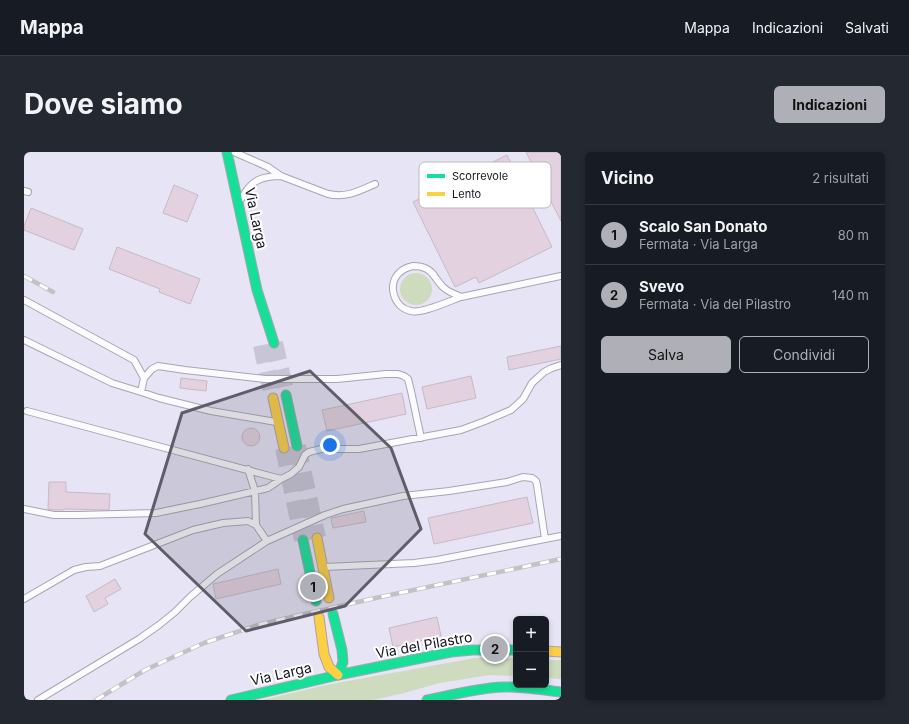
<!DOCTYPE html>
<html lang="it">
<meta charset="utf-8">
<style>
body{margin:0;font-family:Inter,sans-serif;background:#242831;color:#f1f3f6}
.controls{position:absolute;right:12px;bottom:12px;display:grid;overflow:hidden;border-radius:6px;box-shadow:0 2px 6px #0003}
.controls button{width:36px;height:36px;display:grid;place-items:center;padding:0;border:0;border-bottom:1px solid #363941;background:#171b24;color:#f1f3f6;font:20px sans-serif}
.you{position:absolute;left:306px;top:293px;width:14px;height:14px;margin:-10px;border:3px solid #fff;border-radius:50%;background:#1a73e8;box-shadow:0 0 0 6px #1a73e833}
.badge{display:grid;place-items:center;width:26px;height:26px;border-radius:50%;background:#afb0b7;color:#111;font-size:13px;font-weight:700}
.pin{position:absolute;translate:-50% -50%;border:2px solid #fff;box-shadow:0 1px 4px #0006}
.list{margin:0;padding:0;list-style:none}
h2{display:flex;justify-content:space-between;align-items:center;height:52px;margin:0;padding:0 16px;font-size:17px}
h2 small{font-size:13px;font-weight:400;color:#9ea1a6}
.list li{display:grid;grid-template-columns:26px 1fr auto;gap:12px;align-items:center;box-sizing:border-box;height:60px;padding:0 16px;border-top:1px solid #363941}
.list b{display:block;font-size:15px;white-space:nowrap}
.list p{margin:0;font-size:13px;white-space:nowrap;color:#9ea1a6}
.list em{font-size:13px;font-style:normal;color:#9ea1a6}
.actions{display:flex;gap:8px;padding:12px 16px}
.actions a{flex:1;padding:9px 0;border:1px solid #afb0b7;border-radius:6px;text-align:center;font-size:14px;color:#afb0b7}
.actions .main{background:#afb0b7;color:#111}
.map{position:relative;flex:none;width:537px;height:548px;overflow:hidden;border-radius:6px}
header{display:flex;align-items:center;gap:24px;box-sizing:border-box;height:56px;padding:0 20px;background:#171b24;border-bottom:1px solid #363941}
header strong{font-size:19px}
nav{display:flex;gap:22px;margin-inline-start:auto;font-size:14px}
.intro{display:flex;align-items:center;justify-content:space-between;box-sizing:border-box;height:96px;padding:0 24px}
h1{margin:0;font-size:28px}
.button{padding:10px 18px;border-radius:6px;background:#afb0b7;color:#111;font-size:14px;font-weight:700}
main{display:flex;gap:24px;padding:0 24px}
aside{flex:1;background:#171b24;border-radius:6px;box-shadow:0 2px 6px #0003}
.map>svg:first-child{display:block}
.green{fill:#cedbbe}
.building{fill:#e3d1df;stroke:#c3bbc5}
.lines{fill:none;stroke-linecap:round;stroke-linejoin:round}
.secondary-tunnel{stroke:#c8c5d6;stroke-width:18;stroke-dasharray:18 9;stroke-linecap:butt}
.lane-casing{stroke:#a7a4b2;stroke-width:8}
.fast-casing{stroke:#a7a4b2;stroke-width:11}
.slow-casing{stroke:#a7a4b2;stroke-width:11}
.lane{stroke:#fbfbfe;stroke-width:6}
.fast{stroke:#16e098;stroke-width:9}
.slow{stroke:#ffcf43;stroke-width:9}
.rail-casing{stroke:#c2c1c6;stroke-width:4.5}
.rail{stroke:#fff;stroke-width:3;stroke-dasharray:9;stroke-linecap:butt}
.marked{fill:#5f5d6a;fill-opacity:0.2;stroke:#5f5d6a;stroke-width:3;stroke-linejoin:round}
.labels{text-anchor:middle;stroke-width:4;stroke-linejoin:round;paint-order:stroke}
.street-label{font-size:14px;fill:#16151f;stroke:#fff}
.key{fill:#fff;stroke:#b9b9bc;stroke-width:1}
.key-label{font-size:11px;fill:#16151f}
</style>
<header>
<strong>Mappa</strong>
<nav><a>Mappa</a><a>Indicazioni</a><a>Salvati</a></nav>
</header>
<div class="intro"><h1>Dove siamo</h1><a class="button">Indicazioni</a></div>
<main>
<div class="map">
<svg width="537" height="548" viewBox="0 0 537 548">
<rect width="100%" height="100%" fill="#e7e4f6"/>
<path class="green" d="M376 137a16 16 0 1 1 32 0a16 16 0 1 1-32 0Z
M451 506H492V524L465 523 416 531 376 542 349 548H238L302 533Z
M522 508H537V527L522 526Z"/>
<path class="building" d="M502 0H537V69Z
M483 3 528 95 455 131 452 125 431 135 389 50Z
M150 33 174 43 163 70 139 61Z
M7 56 59 77 50 98 0 78V74Z
M93 95 176 127 166 152 135 140 136 137 85 117Z
M537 194V207L485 218 483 205Z
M447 224 452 246 403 257 398 235Z
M157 226 183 229 182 239 156 236Z
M378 241 382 262 303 279 298 258Z
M218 285a9 9 0 1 1 18 0a9 9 0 1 1-18 0Z
M25 330H42V340L86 342 85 358 40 357V358H30L24 357Z
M503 345 509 371 410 392 404 366Z
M340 359 342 370 309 376 307 366Z
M254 417 257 432 192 447 189 432Z
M91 427 97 437 81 446 84 452 70 460 62 444Z
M413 465 417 484 369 495 365 476Z"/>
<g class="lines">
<path class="secondary-tunnel" d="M250 191 262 243
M238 193 249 246
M273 294 293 386
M260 296 279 388"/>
<g class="lane-casing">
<path id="lane" d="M210 0 244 15 257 24 304 42C323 46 335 39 351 32
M0 39 4 40
M218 46C227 28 238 24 257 24
M389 114C398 114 406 116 411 125 414 129 416 132 419 135 424 140 431 142 437 145 425 149 398 162 387 159 370 156 363 133 375 121 379 117 384 115 389 114Z
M437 145 537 124
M0 148 110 208 120 226
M0 188 88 231 117 240 135 246 187 259 252 270
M117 240 120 226 128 217 134 214 161 218 241 227H313L362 222H374L380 224 384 227 387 239 397 286
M3 259 257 327
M224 317 231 339 232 373
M0 357 30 363H54L132 361 176 352 244 336 257 327 267 322 275 315 281 303 285 300 297 297H335L437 278 461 269 487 258 499 247 508 231 520 220 528 216 537 213
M300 415 390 411 413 408 537 384
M0 447 50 418 62 415 76 414 169 378 199 371 224 369 232 373 243 389
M14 548 115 487 135 473 151 460 166 445 193 422 243 389 301 363 319 357 379 344 425 339 483 330 499 325 508 326 512 329 513 333 521 387"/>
</g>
<g class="fast-casing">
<path id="fast" d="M203 0 233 138 250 191
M262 243 273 294
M279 388 292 449
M309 462 318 498 319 510 314 523
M207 548 314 523 427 500 449 498H492
M403 548C428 543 453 536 479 535 498 534 518 538 537 540"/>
</g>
<g class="slow-casing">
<path id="slow" d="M249 246 260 296
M293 386 305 446
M295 465 300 502 305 515 314 523
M522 499 537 500"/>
</g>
<use href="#lane" class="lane"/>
<use href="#fast" class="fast"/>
<use href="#slow" class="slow"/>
<g class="rail-casing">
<path id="rail" d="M0 124 29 140
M72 548 121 518 180 491 237 472 347 447 537 407"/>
</g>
<use href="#rail" class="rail"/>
</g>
<path class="marked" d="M286 219 367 296 397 377 321 454 222 479 121 382 158 261Z"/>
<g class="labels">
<g class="street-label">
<text transform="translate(232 66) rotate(78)" y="5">Via Larga</text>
<text transform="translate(400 493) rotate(-10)" y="5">Via del Pilastro</text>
<text transform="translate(257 522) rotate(-13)" y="5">Via Larga</text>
</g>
</g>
<rect x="395" y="10" width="132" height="46" rx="6" class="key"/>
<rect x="403" y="22" width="18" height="4" fill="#16e098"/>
<rect x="403" y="40" width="18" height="4" fill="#ffcf43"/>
<g class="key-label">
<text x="428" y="28">Scorrevole</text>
<text x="428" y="46">Lento</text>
</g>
</svg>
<div class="controls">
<button>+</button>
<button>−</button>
</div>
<div class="you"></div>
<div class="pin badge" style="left:289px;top:435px">1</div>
<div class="pin badge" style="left:471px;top:497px">2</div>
</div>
<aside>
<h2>Vicino<small>2 risultati</small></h2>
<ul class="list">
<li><span class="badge">1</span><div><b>Scalo San Donato</b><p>Fermata · Via Larga</p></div><em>80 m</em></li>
<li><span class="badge">2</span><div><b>Svevo</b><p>Fermata · Via del Pilastro</p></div><em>140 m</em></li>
</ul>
<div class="actions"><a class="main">Salva</a><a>Condividi</a></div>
</aside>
</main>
